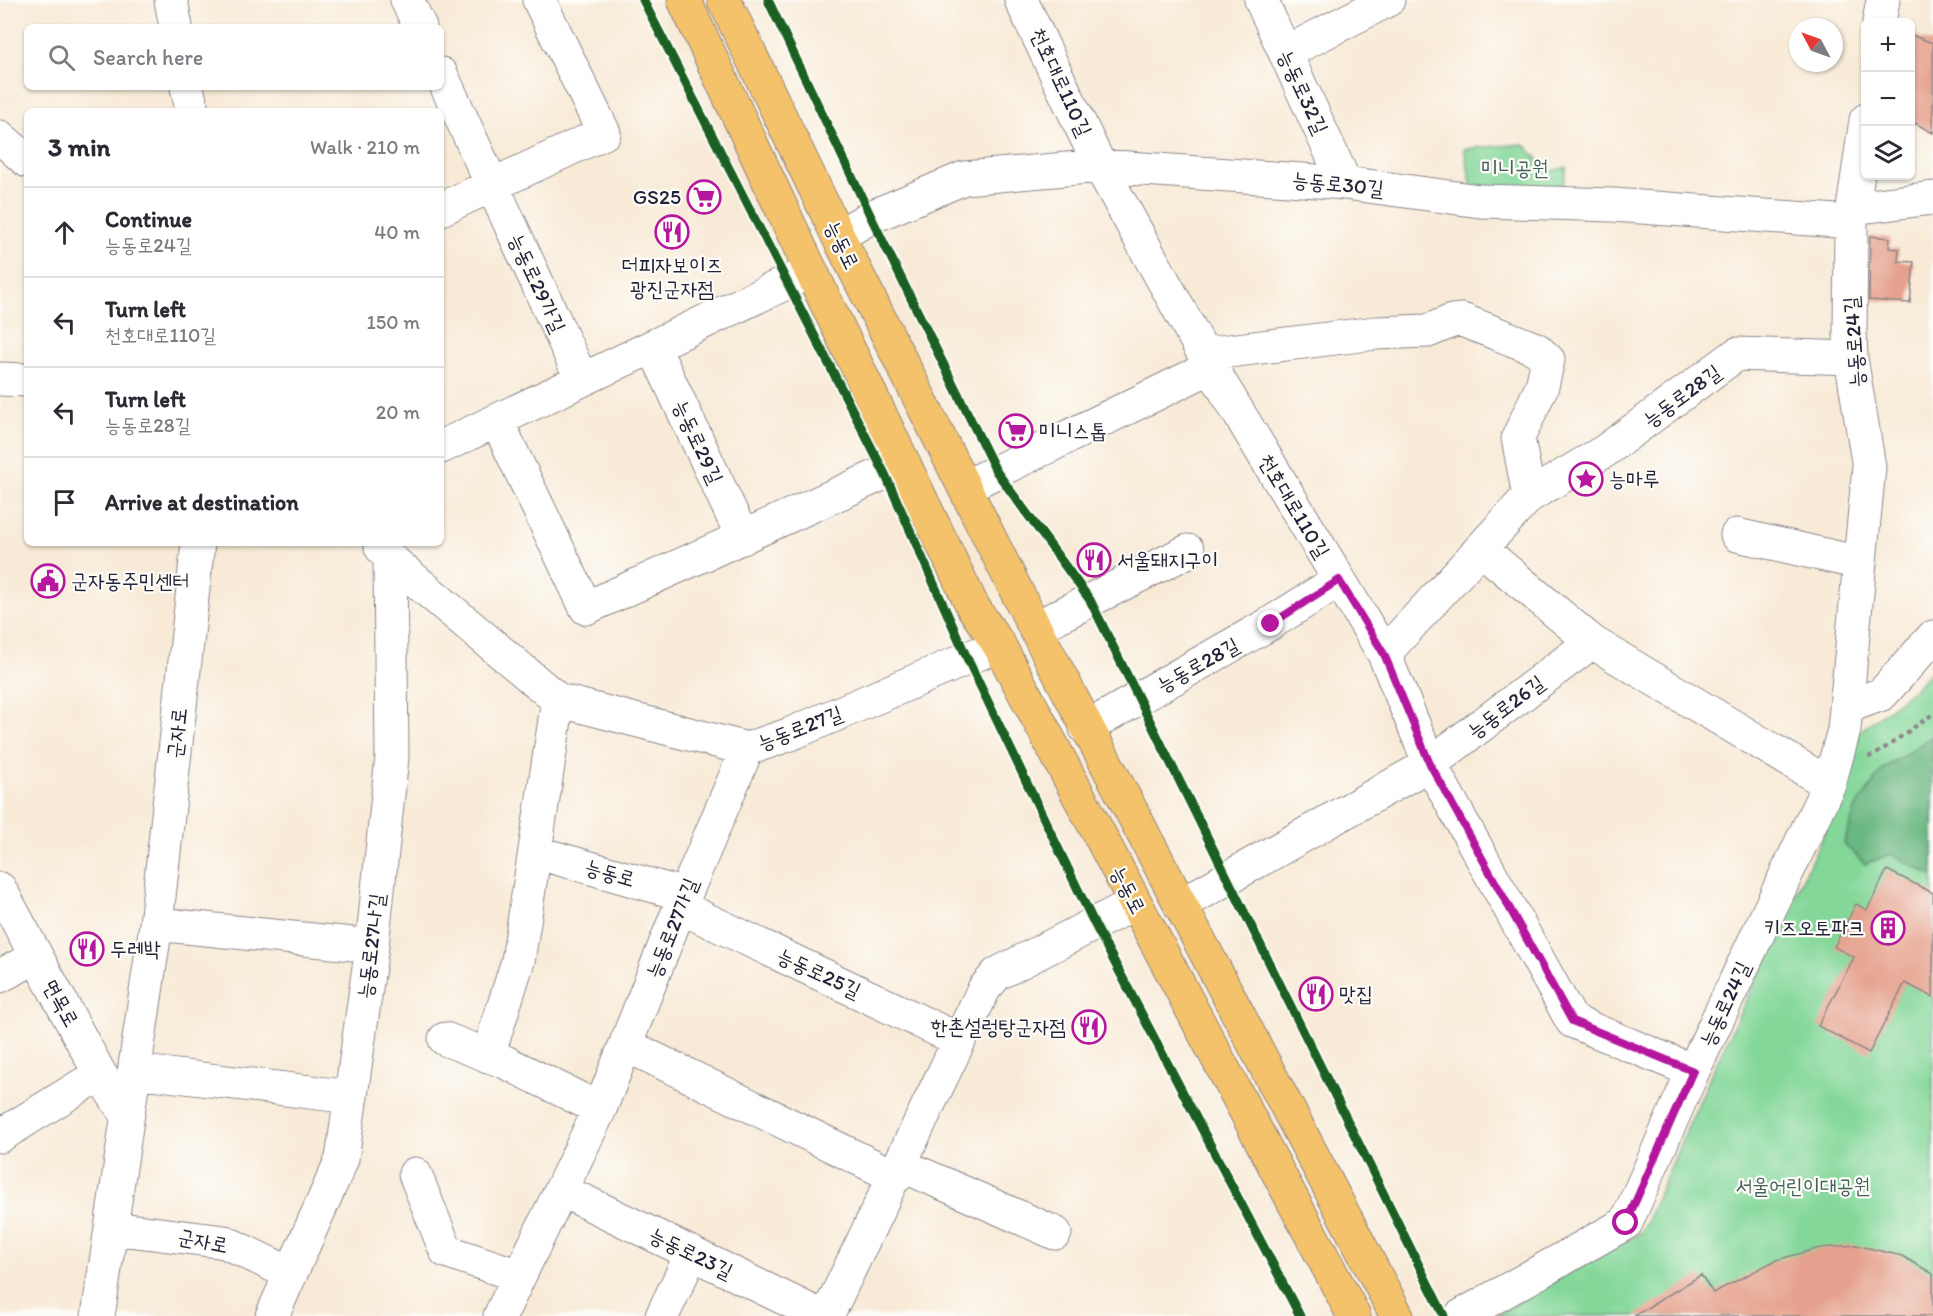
<!DOCTYPE html>
<meta charset="utf-8">
<style>
body{margin:0;font-family:Itim,"Poor Story",sans-serif;background:#f7f7f7;color:#2b2b33}
.controls{position:absolute;right:18px;top:18px;display:grid;overflow:hidden;border-radius:9px;box-shadow:0 2px 4px #0004}
.controls button{width:54px;height:54px;display:grid;place-items:center;padding:0;border:0;border-bottom:2px solid #e1e1e2;background:#fff;color:#2b2b33;font:30px sans-serif}
.compass{position:absolute;left:1789px;top:18px;width:54px;height:54px;border-radius:50%;background:#fff;box-shadow:0 2px 4px #0004;rotate:311deg}
.stop{position:absolute;width:18px;height:18px;margin:-14px;border:4px solid #b5179e;border-radius:50%;background:#fff}
.stop.end{background:#b5179e;border-color:#fff;box-shadow:0 2px 6px #0008}
.list{margin:0;padding:0;list-style:none}
h2{display:flex;justify-content:space-between;align-items:center;height:78px;margin:0;padding:0 24px;font-size:26px}
h2 small{font-size:20px;font-weight:400;color:#7c7c81}
.list li{display:grid;grid-template-columns:39px 1fr auto;gap:18px;align-items:center;box-sizing:border-box;height:90px;padding:0 24px;border-top:2px solid #e1e1e2}
.list b{display:block;font-size:22px;white-space:nowrap}
.list p{margin:0;font-size:20px;white-space:nowrap;color:#7c7c81}
.list em{font-size:20px;font-style:normal;color:#7c7c81}
.icon{flex:none;width:33px;height:33px;fill:none;stroke:currentColor;stroke-width:2;stroke-linecap:round;stroke-linejoin:round}
.map{position:relative;flex:none;width:1933px;height:1316px;overflow:hidden}
.search{position:absolute;background:#fff;box-shadow:0 2px 4px #0004;left:24px;top:24px;width:420px;height:66px;display:flex;align-items:center;gap:15px;box-sizing:border-box;padding:0 21px;border-radius:9px;color:#7c7c81;font-size:22px}
.panel{position:absolute;background:#fff;box-shadow:0 2px 4px #0004;left:24px;top:108px;width:420px;height:438px;border-radius:9px}
.map>svg:first-child{display:block}
.green{fill:#83d799;stroke:#527c6a;stroke-width:1.5}
.forest{fill:#6ab881;stroke:#466d5e;stroke-width:1.5}
.building{fill:#e5a18d}
.lines{fill:none;stroke-linecap:round;stroke-linejoin:round}
.minor-casing{stroke:#8d8689;stroke-width:35}
.major-casing{stroke:#8d8689;stroke-width:35}
.path{stroke:#8d8689;stroke-width:4;stroke-dasharray:4.5 4.5;stroke-linecap:butt}
.minor{stroke:#fff;stroke-width:33}
.major{stroke:#f3c26a;stroke-width:33}
.cycleway-casing{stroke:#fdfcf7;stroke-width:13}
.cycleway{stroke:#1b5e20;stroke-width:9}
.route{stroke:#b5179e;stroke-width:8}
.labels{text-anchor:middle;stroke-width:4.5;stroke-linejoin:round;paint-order:stroke}
.street-label{font-size:21px;fill:#22223b;stroke:#fdfcf7}
.park-label{font-size:21px;fill:#44615c;stroke:#fdfcf7}
.poi-label{font-size:21px;fill:#22223b;stroke:#fdfcf7;text-anchor:start}
</style>
<div class="map">
<svg width="1933" height="1316" viewBox="0 0 1933 1316">
<rect width="100%" height="100%" fill="#fdfcf7"/>
<filter id="ink" filterUnits="userSpaceOnUse"><feTurbulence type="fractalNoise" baseFrequency=".0167" numOctaves="2"/><feDisplacementMap in="SourceGraphic" scale="12" xChannelSelector="R" yChannelSelector="G"/><feConvolveMatrix kernelMatrix="1 2 1 2 8 2 1 2 1" color-interpolation-filters="sRGB"/></filter>
<filter id="wash" filterUnits="userSpaceOnUse"><feTurbulence type="fractalNoise" baseFrequency=".008" numOctaves="4" result="noise"/><feDisplacementMap in="SourceGraphic" scale="24" xChannelSelector="R" yChannelSelector="G"/><feGaussianBlur stdDeviation="1.35" result="paint"/><feColorMatrix in="noise" values="0 0 0 0 0 0 0 0 0 0 0 0 0 0 0 0 0 1.4 0 .05"/><feComposite in="paint" operator="in"/></filter>
<g filter="url(#wash)">
<rect width="100%" height="100%" fill="#f8ead7"/>
<path class="green" d="M1524 144 1549 172 1567 167 1561 193 1472 188 1464 149Z
M1933 669V1316H1493L1642 1232 1710 1077 1835 810 1859 732 1913 690Z"/>
<path class="forest" d="M1933 736V876L1891 854 1865 864 1844 843 1856 807 1883 769Z"/>
<g id="blocks">
<path class="building" d="M1911 35 1933 43V133L1911 121Z
M1870 236 1890 238 1889 248 1899 249 1898 261 1914 262 1910 303 1869 300Z
M1887 870 1933 893V997L1905 983 1869 1053 1818 1026 1854 957 1834 947 1856 904 1867 910Z
M1856 1245 1902 1256 1933 1274V1316H1634L1701 1275 1713 1293 1776 1260 1820 1248Z"/>
</g>
</g>
<g filter="url(#ink)">
<use href="#blocks" fill-opacity="0" stroke="#8d8689" stroke-width="1.5"/>
<g class="lines">
<g class="minor-casing">
<path id="minor" d="M171 0 176 27
M407 0 420 27
M1021 0 1100 166 1211 367 1384 654 1430 764 1572 1021 1693 1071
M1261 0 1345 183
M1879 22 1883 0
M1285 53 1388 0
M441 74 582 380
M187 87 192 111
M0 137 27 161
M1853 208 1933 198
M441 209 604 133 539 0
M838 236 871 217 964 178 1100 166 1345 183 1480 201 1613 205 1851 222
M653 346 743 538
M1204 354 1376 333 1428 331 1452 321 1462 320 1536 349 1548 360 1542 386 1518 438 1529 496
M0 379 27 380
M497 421 586 608 904 464
M441 447 811 271
M965 487 1211 367
M1737 535 1860 563
M381 547 390 559 558 700 747 749 788 735 999 645
M1481 549 1592 642
M1035 628 1188 551
M1384 654 1529 496 1605 451 1737 354 1851 358
M1846 707 1882 694 1933 637
M1086 728 1271 623 1339 580
M535 852 685 895
M0 889 100 1074 126 1114
M1180 905 1430 764 1592 642 1829 784
M680 907 959 1040
M156 924 372 946
M0 976 36 957
M445 1039 505 1062 600 1109
M626 1045 896 1177
M488 1056 518 961 558 700
M135 1071 351 1097
M0 1136 100 1074
M901 1165 1055 1233
M415 1174 446 1251 519 1276
M561 1190 821 1316
M112 1228 225 1242 289 1273
M98 1316 156 924 198 543
M272 1316 342 1159 372 946 392 757 390 559
M500 1316 600 1109 680 907 747 749
M662 1316 692 1253
M827 1316 984 989 997 974 1135 903
M1461 1316 1626 1223 1693 1071 1829 784 1844 730 1869 467 1851 358 1850 334 1851 222 1866 120"/>
</g>
<g class="major-casing">
<path id="major" d="M684 0 811 271 973 607 999 645 1354 1316
M724 0 838 236 1035 628 1397 1316"/>
</g>
<path class="path" d="M1868 757 1875 755 1933 714"/>
<use href="#minor" class="minor"/>
<use href="#major" class="major"/>
<g class="cycleway-casing">
<path id="cycleway" d="M643 0 885 474 967 658 1095 925 1300 1316
M768 0 871 217 996 471 1090 600 1444 1316"/>
</g>
<use href="#cycleway" class="cycleway"/>
</g>
</g>
<g class="lines" filter="url(#ink)">
<path class="route" d="M1271 624 1339 580 1384 654 1430 764 1572 1021 1693 1071 1626 1223"/>
</g>
<defs>
<g id="supermarket-ring" transform="scale(1.725)"><circle r="9.5" fill="#fdfcf7" stroke="#b5179e" stroke-width="1.5"/><path d="M-6-5.5h2.5l.6 2H6L4.5 2H-2.5L-4.4-4H-6ZM-1.5 3.2a1.3 1.3 0 1 0 .1 0ZM3 3.2a1.3 1.3 0 1 0 .1 0Z" fill="#b5179e"/></g>
<g id="restaurant-ring" transform="scale(1.725)"><circle r="9.5" fill="#fdfcf7" stroke="#b5179e" stroke-width="1.5"/><path d="M-5-6h1v4h1v-4h1v4h1v-4h1v5L-1.5 .5V6h-2V.5L-5-1ZM5-6V6H3V1.5H1.5Q1.5-4 5-6Z" fill="#b5179e"/></g>
<g id="sight-ring" transform="scale(1.725)"><circle r="9.5" fill="#fdfcf7" stroke="#b5179e" stroke-width="1.5"/><path d="M0-6L1.8-2.2L6-1.7L2.9 1.2L3.7 5.4L0 3.3L-3.7 5.4L-2.9 1.2L-6-1.7L-1.8-2.2Z" fill="#b5179e"/></g>
<g id="civic-ring" transform="scale(1.725)"><circle r="9.5" fill="#fdfcf7" stroke="#b5179e" stroke-width="1.5"/><path d="M-.6-6.5H3V-4.5H.6V-3L4-1V1h2V6H-6V1h2V-1L-.6-3ZM-1.2 2.5V6h2.4V2.5Z" fill="#b5179e"/></g>
<g id="building-ring" transform="scale(1.725)"><circle r="9.5" fill="#fdfcf7" stroke="#b5179e" stroke-width="1.5"/><path d="M-4-6H4V6H1V3H-1V6H-4ZM-2.5-4.3h1.7v1.8h-1.7ZM.8-4.3h1.7v1.8H.8ZM-2.5-1h1.7V.8h-1.7ZM.8-1h1.7V.8H.8Z" fill="#b5179e"/></g>
</defs>
<g fill-rule="evenodd">
<use href="#supermarket-ring" x="704" y="197"/>
<use href="#restaurant-ring" x="672" y="232"/>
<use href="#supermarket-ring" x="1016" y="431"/>
<use href="#sight-ring" x="1586" y="479"/>
<use href="#restaurant-ring" x="1094" y="560"/>
<use href="#civic-ring" x="48" y="581"/>
<use href="#building-ring" x="1888" y="928"/>
<use href="#restaurant-ring" x="87" y="949"/>
<use href="#restaurant-ring" x="1316" y="994"/>
<use href="#restaurant-ring" x="1089" y="1027"/>
</g>
<g class="labels">
<g class="street-label">
<text transform="translate(1061 82) rotate(65)" y="7">천호대로110길</text>
<text transform="translate(1303 92) rotate(65)" y="7">능동로32길</text>
<text transform="translate(1338 184) rotate(6)" y="7">능동로30길</text>
<text transform="translate(842 245) rotate(64)" y="7">능동로</text>
<text transform="translate(537 283) rotate(65)" y="7">능동로29가길</text>
<text transform="translate(1854 342) rotate(-94)" y="7">능동로24길</text>
<text transform="translate(1682 396) rotate(-36)" y="7">능동로28길</text>
<text transform="translate(698 442) rotate(65)" y="7">능동로29길</text>
<text transform="translate(1294 506) rotate(59)" y="7">천호대로110길</text>
<text transform="translate(1198 665) rotate(-29)" y="7">능동로28길</text>
<text transform="translate(1506 707) rotate(-37)" y="7">능동로26길</text>
<text transform="translate(800 728) rotate(-21)" y="7">능동로27길</text>
<text transform="translate(177 733) rotate(-84)" y="7">군자로</text>
<text transform="translate(610 873) rotate(16)" y="7">능동로</text>
<text transform="translate(1128 890) rotate(62)" y="7">능동로</text>
<text transform="translate(672 928) rotate(-68)" y="7">능동로27가길</text>
<text transform="translate(371 946) rotate(-83)" y="7">능동로27나길</text>
<text transform="translate(819 973) rotate(25)" y="7">능동로25길</text>
<text transform="translate(61 1003) rotate(61)" y="7">면목로</text>
<text transform="translate(1725 1004) rotate(-65)" y="7">능동로24길</text>
<text transform="translate(203 1241) rotate(11)" y="7">군자로</text>
<text transform="translate(691 1253) rotate(26)" y="7">능동로23길</text>
</g>
<g class="park-label">
<text x="1515" y="175">미니공원</text>
<text x="1803" y="1193">서울어린이대공원</text>
</g>
<g class="poi-label">
<text x="681" y="204" text-anchor="end">GS25</text>
<text x="672" y="272" text-anchor="middle">더피자보이즈<tspan x="672" dy="24">광진군자점</tspan></text>
<text x="1039" y="438">미니스톱</text>
<text x="1609" y="486">능마루</text>
<text x="1117" y="567">서울돼지구이</text>
<text x="71" y="588">군자동주민센터</text>
<text x="1865" y="935" text-anchor="end">키즈오토파크</text>
<text x="110" y="956">두레박</text>
<text x="1339" y="1001">맛집</text>
<text x="1066" y="1034" text-anchor="end">한촌설렁탕군자점</text>
</g>
</g>
</svg>
<div class="controls">
<button>+</button>
<button>−</button>
<button><svg class="icon" aria-label="layers" viewBox="0 0 24 24"><path d="M12 4l9 5-9 5-9-5zM3 14l9 5 9-5"/></svg></button>
</div>
<svg class="compass" viewBox="-18 -18 36 36"><path d="M0-13l5 13h-10z" fill="#e53935"/><path d="M0 13l5-13h-10z" fill="#7c7c81"/></svg>
<div class="stop" style="left:1626px;top:1223px"></div>
<div class="stop end" style="left:1271px;top:624px"></div>
<div class="search"><svg class="icon" aria-label="search" viewBox="0 0 24 24"><circle cx="10" cy="10" r="6"/><path d="M15 15l6 6"/></svg>Search here</div>
<section class="panel">
<h2>3 min<small>Walk · 210 m</small></h2>
<ul class="list">
<li><svg class="icon" aria-label="ahead" viewBox="0 0 24 24"><path d="M12 20V5M6 11l6-6 6 6"/></svg><div><b>Continue</b><p>능동로24길</p></div><em>40 m</em></li>
<li><svg class="icon" aria-label="left" viewBox="0 0 24 24"><path d="M17 20v-9H6M10 6l-5 5 5 5"/></svg><div><b>Turn left</b><p>천호대로110길</p></div><em>150 m</em></li>
<li><svg class="icon" aria-label="left" viewBox="0 0 24 24"><path d="M17 20v-9H6M10 6l-5 5 5 5"/></svg><div><b>Turn left</b><p>능동로28길</p></div><em>20 m</em></li>
<li><svg class="icon" aria-label="arrive" viewBox="0 0 24 24"><path d="M6 21V4h12l-3 4 3 4H6"/></svg><div><b>Arrive at destination</b></div></li>
</ul>
</section>
</div>
